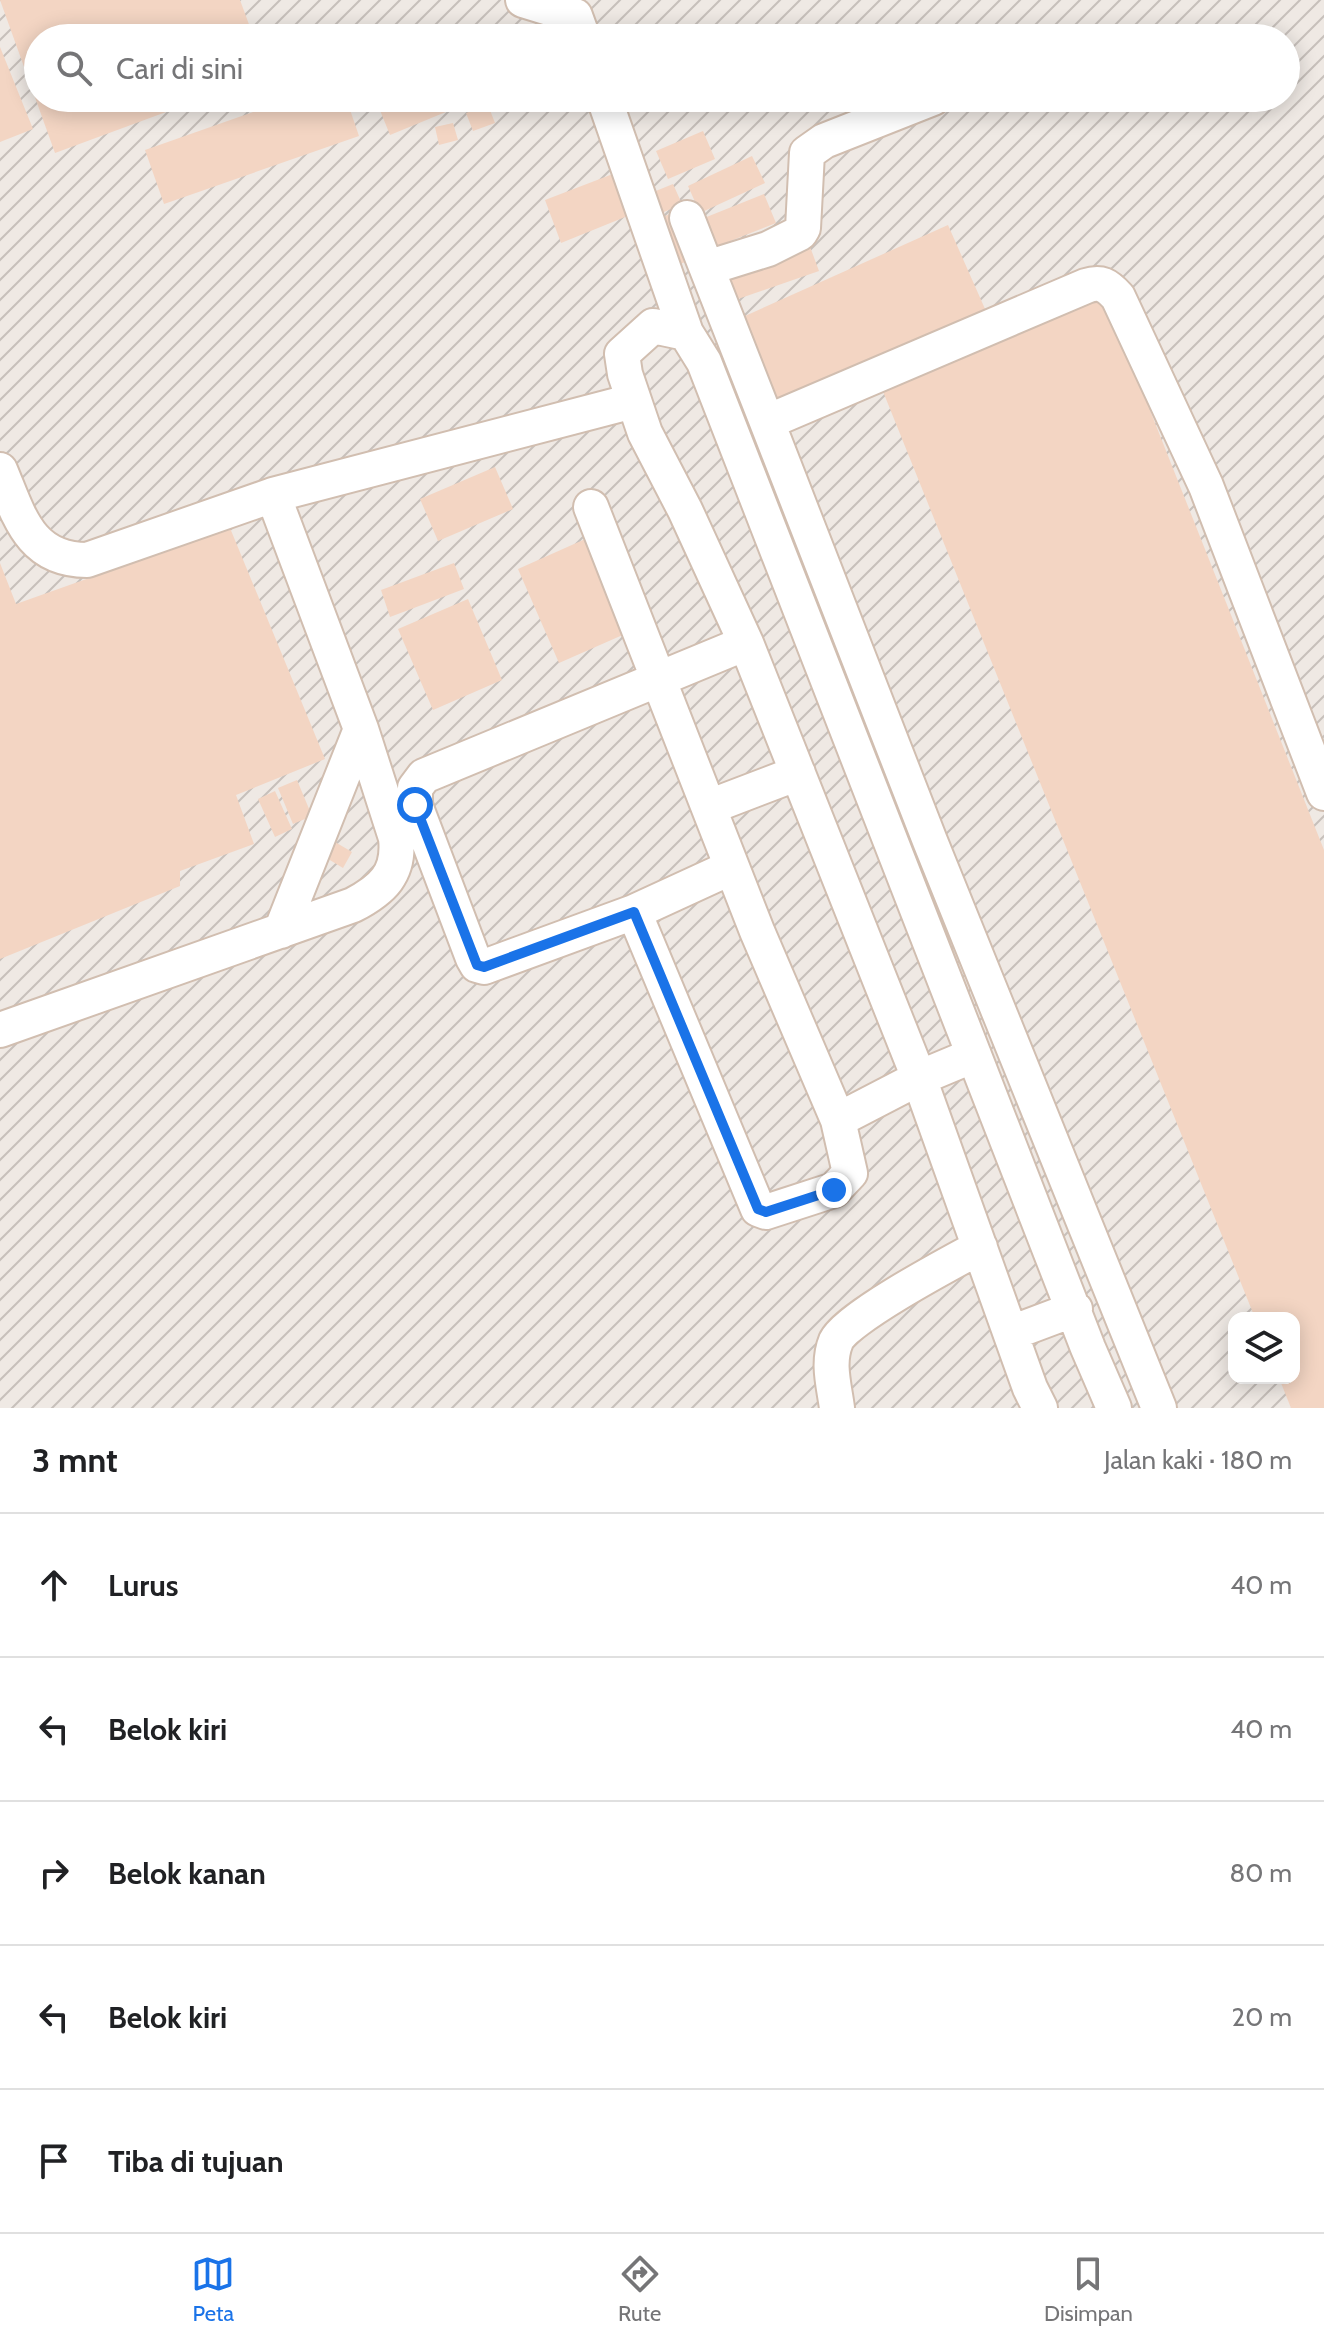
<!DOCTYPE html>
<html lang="id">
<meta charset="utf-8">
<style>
body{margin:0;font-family:Cabin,sans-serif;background:#f6f6f6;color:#202124}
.controls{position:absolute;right:24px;bottom:24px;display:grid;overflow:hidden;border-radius:16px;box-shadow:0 4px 20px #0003}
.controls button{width:72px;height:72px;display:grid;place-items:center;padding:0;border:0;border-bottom:2px solid #e0e0e0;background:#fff;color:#202124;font:40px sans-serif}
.stop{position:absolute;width:24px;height:24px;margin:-18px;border:6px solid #1a73e8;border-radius:50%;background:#fff}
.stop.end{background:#1a73e8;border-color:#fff;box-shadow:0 2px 8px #0008}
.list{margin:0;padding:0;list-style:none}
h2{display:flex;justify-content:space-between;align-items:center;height:104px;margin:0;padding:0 32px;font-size:34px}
h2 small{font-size:26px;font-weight:400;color:#757577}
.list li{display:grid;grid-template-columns:52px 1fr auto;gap:24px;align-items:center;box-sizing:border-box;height:144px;padding:0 32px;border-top:2px solid #e0e0e0}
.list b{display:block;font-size:30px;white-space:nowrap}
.list em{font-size:26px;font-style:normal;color:#757577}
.icon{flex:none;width:44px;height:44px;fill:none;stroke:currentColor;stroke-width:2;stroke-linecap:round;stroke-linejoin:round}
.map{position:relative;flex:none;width:1324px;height:1408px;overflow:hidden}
.search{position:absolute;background:#fff;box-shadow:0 4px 20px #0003;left:24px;right:24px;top:24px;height:88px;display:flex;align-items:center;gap:20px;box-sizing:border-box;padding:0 28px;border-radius:44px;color:#757577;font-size:30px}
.sheet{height:824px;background:#fff}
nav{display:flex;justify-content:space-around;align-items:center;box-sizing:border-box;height:112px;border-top:2px solid #e0e0e0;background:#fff;font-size:22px;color:#757577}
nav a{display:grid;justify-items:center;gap:4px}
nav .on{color:#1a73e8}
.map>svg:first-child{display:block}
.industrial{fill:url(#industrial-furrows);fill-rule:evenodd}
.building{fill:#f3d5c3}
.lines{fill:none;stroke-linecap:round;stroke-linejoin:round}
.minor-casing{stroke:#d1beb0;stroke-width:38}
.minor{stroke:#fff;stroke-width:34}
.route{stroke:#1a73e8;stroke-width:10}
</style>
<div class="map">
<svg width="1324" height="1408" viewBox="0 0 1324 1408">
<defs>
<pattern id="industrial-furrows" width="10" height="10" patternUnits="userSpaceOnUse" patternTransform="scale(2)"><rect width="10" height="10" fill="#efe9e4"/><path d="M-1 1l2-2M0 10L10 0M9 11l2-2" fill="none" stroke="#c7c0bb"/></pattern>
</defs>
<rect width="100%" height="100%" fill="#fdf6ec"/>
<path class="industrial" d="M0 0H1324V1408H0ZM38 38H1286V98H38ZM1234 1318H1294V1378H1234Z"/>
<path class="building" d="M0 0H240L254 38H38V98H204L55 153Z
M0 47 33 129 0 142Z
M293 98H346L359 136 164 204 145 150Z
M375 98H475V100L390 135Z
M488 105 495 123 473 131 466 113Z
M453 123 458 140 439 145 435 127Z
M703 131 715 159 668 179 656 151Z
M752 156 765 183 700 213 688 186Z
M618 172 635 213 561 243 545 200Z
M673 184 682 204 655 216 646 195Z
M764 194 776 223 710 249 699 220Z
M679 210 699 256 678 265 658 219Z
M948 225 989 318 777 413 736 320Z
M809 244 819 271 735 300 726 272Z
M1102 289 1324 850V1408H1291L1279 1378H1294V1318H1255L878 379Z
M495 467 513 509 438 541 420 499Z
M230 528 325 759 236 795 254 844 180 871V886L0 959V563L16 604Z
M592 536 634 630 559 663 518 569Z
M454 563 464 589 390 617 381 590Z
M468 599 502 680 433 710 398 629Z
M297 780 312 816 293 824 278 788Z
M275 791 292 829 275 837 258 799Z
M330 839 352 852 343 868 320 854Z"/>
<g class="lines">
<g class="minor-casing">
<path id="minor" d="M523 0 575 16 583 38
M604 98 686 333
M687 218 767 422
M707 268 768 249 800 233 803 228 807 153 824 141 933 98
M0 470C19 515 29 560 87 560L273 495 633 401
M591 507 757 931 838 1120 850 1173 834 1190 766 1212 758 1209 634 912
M709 807 798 773
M732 867 634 912 484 967 477 965 473 958 415 805V788L424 776 746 643
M281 931 361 729
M0 1030 353 905C382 890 400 874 396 838L361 729 273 495
M838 1120 919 1078 974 1055
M1011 1333 1075 1309
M837 1408C834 1385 827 1363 836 1341 846 1318 954 1261 980 1247
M1040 1408 1030 1388 919 1078 746 643 685 510 645 433 625 374 622 354 653 326 686 333 704 362 1088 1348 1114 1408
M1159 1408 930 841 767 422 1086 286C1101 281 1107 285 1118 297L1206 486 1324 793"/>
</g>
<use href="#minor" class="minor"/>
</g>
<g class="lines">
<path class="route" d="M415 805 477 965 484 967 634 912 758 1209 766 1212 834 1190"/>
</g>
</svg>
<div class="controls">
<button><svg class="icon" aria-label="layers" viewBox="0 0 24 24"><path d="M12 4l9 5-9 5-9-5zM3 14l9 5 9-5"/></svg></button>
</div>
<div class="stop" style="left:415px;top:805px"></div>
<div class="stop end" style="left:834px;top:1190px"></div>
<div class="search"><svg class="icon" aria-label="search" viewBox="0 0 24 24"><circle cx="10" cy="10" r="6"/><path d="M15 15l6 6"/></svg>Cari di sini</div>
</div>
<section class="sheet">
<h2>3 mnt<small>Jalan kaki · 180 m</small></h2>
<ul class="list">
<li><svg class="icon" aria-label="ahead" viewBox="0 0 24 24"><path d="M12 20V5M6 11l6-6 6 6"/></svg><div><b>Lurus</b></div><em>40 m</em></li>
<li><svg class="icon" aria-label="left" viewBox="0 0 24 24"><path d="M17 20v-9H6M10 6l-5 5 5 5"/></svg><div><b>Belok kiri</b></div><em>40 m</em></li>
<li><svg class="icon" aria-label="right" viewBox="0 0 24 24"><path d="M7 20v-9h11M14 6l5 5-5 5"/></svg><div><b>Belok kanan</b></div><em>80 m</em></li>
<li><svg class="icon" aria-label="left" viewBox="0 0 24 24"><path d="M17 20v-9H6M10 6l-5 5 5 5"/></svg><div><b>Belok kiri</b></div><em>20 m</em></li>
<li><svg class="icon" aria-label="arrive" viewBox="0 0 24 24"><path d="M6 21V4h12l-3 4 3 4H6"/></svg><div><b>Tiba di tujuan</b></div></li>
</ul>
</section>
<nav>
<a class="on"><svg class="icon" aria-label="map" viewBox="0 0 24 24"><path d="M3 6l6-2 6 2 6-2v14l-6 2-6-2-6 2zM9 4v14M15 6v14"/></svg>Peta</a>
<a><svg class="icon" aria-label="directions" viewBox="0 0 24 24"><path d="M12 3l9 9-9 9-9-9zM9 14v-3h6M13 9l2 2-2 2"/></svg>Rute</a>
<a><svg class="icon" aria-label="saved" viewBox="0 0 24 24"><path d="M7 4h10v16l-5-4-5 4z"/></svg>Disimpan</a>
</nav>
